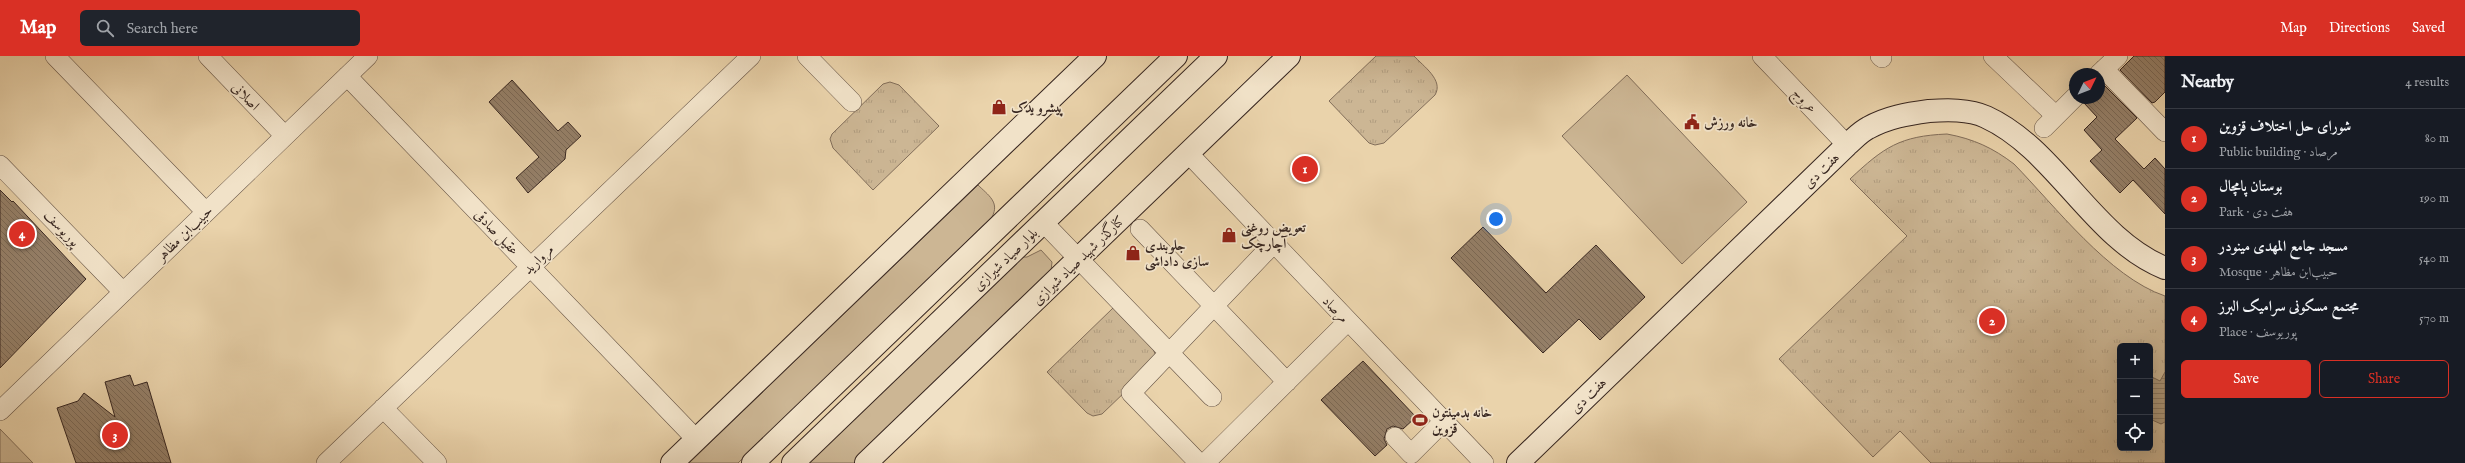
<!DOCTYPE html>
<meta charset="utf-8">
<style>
body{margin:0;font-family:"IM FELL English",Amiri,serif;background:#20242c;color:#f1f3f6}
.controls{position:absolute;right:12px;bottom:12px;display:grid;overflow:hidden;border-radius:6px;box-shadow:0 4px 16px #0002}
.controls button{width:36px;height:36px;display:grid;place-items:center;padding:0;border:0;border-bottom:1px solid #363941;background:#171b24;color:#f1f3f6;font:20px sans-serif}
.compass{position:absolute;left:2069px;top:12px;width:36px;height:36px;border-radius:50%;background:#171b24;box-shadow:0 4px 16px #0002;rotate:47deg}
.you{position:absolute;left:1496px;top:163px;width:14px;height:14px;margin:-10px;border:3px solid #fff;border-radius:50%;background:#1a73e8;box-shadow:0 0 0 6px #1a73e833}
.badge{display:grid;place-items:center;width:26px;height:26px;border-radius:50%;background:#d93025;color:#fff;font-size:13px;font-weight:700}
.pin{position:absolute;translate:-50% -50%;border:2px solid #fff;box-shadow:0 1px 4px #0006}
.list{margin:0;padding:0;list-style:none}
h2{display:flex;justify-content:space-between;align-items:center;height:52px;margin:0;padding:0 16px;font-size:17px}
h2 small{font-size:13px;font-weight:400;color:#9ea1a6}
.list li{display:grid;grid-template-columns:26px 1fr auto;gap:12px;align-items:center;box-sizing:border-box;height:60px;padding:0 16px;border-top:1px solid #363941}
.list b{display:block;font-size:15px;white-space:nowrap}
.list p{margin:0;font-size:13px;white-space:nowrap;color:#9ea1a6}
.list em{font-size:13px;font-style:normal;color:#9ea1a6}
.actions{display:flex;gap:8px;padding:12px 16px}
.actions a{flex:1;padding:9px 0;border:1px solid #d93025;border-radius:6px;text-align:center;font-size:14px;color:#d93025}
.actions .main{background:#d93025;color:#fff}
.icon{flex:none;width:22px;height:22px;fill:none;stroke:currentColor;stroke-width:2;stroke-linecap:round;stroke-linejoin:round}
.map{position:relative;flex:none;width:2165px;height:407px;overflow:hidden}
header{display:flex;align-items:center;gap:24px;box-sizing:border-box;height:56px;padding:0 20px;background:#d93025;color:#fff}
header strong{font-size:19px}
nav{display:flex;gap:22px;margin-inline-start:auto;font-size:14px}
.search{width:280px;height:36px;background:#20242c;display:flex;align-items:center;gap:10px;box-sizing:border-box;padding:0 14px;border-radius:6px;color:#9ea1a6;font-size:15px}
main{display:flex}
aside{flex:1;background:#171b24}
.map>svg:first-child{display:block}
.green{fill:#ccb694;stroke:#826e5a}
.park{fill:url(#park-tufts);stroke:#826e5a;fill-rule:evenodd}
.water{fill:url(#water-rules);stroke:#7e6b58}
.building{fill:url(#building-back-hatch);stroke:#382721}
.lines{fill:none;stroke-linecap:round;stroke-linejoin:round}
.street-casing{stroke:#645244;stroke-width:20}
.secondary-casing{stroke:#382721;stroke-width:24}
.street{stroke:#f1e2c8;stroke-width:19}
.secondary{stroke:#f1e2c8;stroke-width:22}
.labels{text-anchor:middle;stroke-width:3.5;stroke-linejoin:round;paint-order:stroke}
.street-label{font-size:14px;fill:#382721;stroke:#f1e2c8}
.poi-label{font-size:14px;font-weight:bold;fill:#382721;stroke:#f1e2c8;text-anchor:start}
</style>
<header>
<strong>Map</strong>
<div class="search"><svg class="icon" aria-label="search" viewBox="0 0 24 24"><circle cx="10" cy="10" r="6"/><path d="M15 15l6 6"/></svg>Search here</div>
<nav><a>Map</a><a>Directions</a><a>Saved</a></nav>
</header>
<main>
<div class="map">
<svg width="2165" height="407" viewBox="0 0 2165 407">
<defs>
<pattern id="park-tufts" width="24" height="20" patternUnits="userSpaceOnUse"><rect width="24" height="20" fill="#ccb694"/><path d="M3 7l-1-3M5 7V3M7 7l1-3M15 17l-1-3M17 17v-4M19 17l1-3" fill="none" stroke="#b09c7f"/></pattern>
<pattern id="water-rules" width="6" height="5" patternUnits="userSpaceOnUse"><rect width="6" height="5" fill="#ad997c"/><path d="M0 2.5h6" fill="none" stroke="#8e7d65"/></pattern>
<pattern id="building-back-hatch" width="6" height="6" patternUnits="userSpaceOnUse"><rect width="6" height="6" fill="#958069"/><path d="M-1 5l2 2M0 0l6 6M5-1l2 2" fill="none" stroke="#7b6956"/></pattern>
</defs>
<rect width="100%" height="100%" fill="#ead3ab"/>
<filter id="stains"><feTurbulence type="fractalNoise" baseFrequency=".005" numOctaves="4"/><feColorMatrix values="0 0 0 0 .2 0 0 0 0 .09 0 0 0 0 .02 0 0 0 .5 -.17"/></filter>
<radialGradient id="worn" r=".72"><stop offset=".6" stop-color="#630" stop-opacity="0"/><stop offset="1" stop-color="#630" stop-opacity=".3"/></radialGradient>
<path class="green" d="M1627 19 1747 146 1682 208 1562 80Z
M978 129C988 139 1000 146 992 161L738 407H689Z
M1041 194 1052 206 1051 215 1048 219 854 407H805L1018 201H1027Z
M0 373 33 407H0Z"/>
<path class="park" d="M1376 0H1414C1423 10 1444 24 1435 39L1384 87 1375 89 1369 87 1329 45Z
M890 26 899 29 939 70 873 134 833 92 830 83 832 78 883 28Z
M1947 78C1974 83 1993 92 2014 108 2055 150 2109 221 2165 240V407H1931L1900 375 1873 401 1779 303 1907 180 1850 123C1884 91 1900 80 1947 78ZM2120 290H2150V392H2120Z
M1113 252 1153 293 1156 300 1153 309 1102 358 1093 360 1087 357 1047 316Z"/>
<path class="water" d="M2165 316V366L2161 368 2150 363V320L2160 325Z"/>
<path class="building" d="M2134 0H2165V36L2155 46 2152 47 2120 14Z
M512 24 558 75 568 66 581 80 566 94 565 103 528 137 516 122 539 101 489 46Z
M2104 29 2137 62 2115 83 2144 113 2155 102 2165 113V158L2133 124 2120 137 2090 105 2102 94 2084 74 2097 61 2084 47 2086 42H2099V34Z
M0 134 12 146 13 145 86 223 0 312Z
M1483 171 1546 237 1596 189 1645 241 1600 284 1579 263 1543 297 1451 202Z
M1363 305 1416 361 1403 373 1393 370 1387 373 1384 383 1387 389 1375 400 1321 344Z
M130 319 134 330 147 326 171 407H76L57 352 78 345 84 337 115 361 105 326Z"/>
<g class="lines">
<g class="street-casing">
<path id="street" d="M55 0 206 156
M208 0 285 80
M807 0 852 46
M1762 0 1847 89
M1880 0 1882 2
M1993 0 2056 60
M2104 13 2165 76
M2099 18 2118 0
M347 20 696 383
M2044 72 2075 41
M1188 97 1484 407
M0 109 123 236
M1043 166 1212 341
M1140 173 1287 326
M383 352 437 407
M0 355 368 0
M1395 381 1411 398 1444 365
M326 407 751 0
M1199 407 1131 337 1274 187
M1205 407 1348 265"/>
</g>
<g class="secondary-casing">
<path id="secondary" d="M672 407 1095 0
M753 407 1176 0
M793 407 1216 0
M866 407 1289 0
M1518 407 1847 89C1854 83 1860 76 1868 72 1888 61 1907 58 1929 55 1946 54 1969 53 1986 61 2056 93 2093 183 2165 212"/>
</g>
<use href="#street" class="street"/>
<use href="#secondary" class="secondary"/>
</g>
<defs>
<g id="shop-bare" transform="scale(1.2)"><path d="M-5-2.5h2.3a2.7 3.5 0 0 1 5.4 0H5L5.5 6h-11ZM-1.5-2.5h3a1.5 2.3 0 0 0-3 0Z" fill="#8f2418" stroke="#f1e2c8" stroke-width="2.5" paint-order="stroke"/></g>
<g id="civic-bare" transform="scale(1.2)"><path d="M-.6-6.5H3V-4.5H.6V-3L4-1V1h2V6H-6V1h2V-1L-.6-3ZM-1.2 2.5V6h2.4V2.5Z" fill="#8f2418" stroke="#f1e2c8" stroke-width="2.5" paint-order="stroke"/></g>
<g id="stadium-bare" transform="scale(1.2)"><path d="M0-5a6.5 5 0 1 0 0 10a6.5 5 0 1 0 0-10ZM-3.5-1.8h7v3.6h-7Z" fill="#8f2418" stroke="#f1e2c8" stroke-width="2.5" paint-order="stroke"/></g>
</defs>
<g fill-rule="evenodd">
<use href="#shop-bare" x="999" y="51"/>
<use href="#civic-bare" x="1692" y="66"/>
<use href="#shop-bare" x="1229" y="179"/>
<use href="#shop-bare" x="1133" y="197"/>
<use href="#stadium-bare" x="1420" y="364"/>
</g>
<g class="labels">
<g class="street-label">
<text transform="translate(246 40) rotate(46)" y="5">اصلانی</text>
<text transform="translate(1805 44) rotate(46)" y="5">عروج</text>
<text transform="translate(1821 114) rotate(-44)" y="5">هفت دی</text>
<text transform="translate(62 172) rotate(46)" y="5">پوریوسف</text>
<text transform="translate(497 176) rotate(46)" y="5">عقیل صادقی</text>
<text transform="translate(184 177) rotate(-44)" y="5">حبیب‌ابن مظاهر</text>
<text transform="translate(538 203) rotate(-44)" y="5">مروارید</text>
<text transform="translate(1005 203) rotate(-44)" y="5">بلوار صیاد شیرازی</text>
<text transform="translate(1078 204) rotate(-44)" y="5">کنارگذر شهید صیاد شیرازی</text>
<text transform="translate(1336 253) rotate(46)" y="5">مرصاد</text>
<text transform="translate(1588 339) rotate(-44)" y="5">هفت دی</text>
</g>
<g class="poi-label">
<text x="1011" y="56">پیشرو یدک</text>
<text x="1704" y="71">خانه ورزش</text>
<text x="1241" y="176">تعویض روغنی<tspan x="1241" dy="16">آچارچک</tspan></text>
<text x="1145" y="194">جلوبندی<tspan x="1145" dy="16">سازی داداشی</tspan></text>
<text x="1432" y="361">خانه بدمینتون<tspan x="1432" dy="16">قزوین</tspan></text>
</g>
</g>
<rect width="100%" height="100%" filter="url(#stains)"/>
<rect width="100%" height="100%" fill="url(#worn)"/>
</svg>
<div class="controls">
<button>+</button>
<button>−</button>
<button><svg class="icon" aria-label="locate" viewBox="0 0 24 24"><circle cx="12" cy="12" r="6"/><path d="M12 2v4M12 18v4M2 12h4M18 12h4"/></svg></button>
</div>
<svg class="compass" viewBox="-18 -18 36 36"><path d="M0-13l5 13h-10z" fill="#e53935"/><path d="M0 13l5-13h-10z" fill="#9ea1a6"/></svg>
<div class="you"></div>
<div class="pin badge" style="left:1305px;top:113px">1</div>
<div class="pin badge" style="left:1992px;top:265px">2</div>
<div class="pin badge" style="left:115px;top:379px">3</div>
<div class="pin badge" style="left:22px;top:178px">4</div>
</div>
<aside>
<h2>Nearby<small>4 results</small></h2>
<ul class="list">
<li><span class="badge">1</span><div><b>شورای حل اختلاف قزوین</b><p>Public building · مرصاد</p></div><em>80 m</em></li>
<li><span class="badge">2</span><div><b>بوستان پامچال</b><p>Park · هفت دی</p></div><em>190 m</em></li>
<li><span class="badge">3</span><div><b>مسجد جامع المهدی مینودر</b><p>Mosque · حبیب‌ابن مظاهر</p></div><em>540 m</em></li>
<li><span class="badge">4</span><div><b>مجتمع مسکونی سرامیک البرز</b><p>Place · پوریوسف</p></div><em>570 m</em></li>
</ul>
<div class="actions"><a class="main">Save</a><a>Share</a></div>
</aside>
</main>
